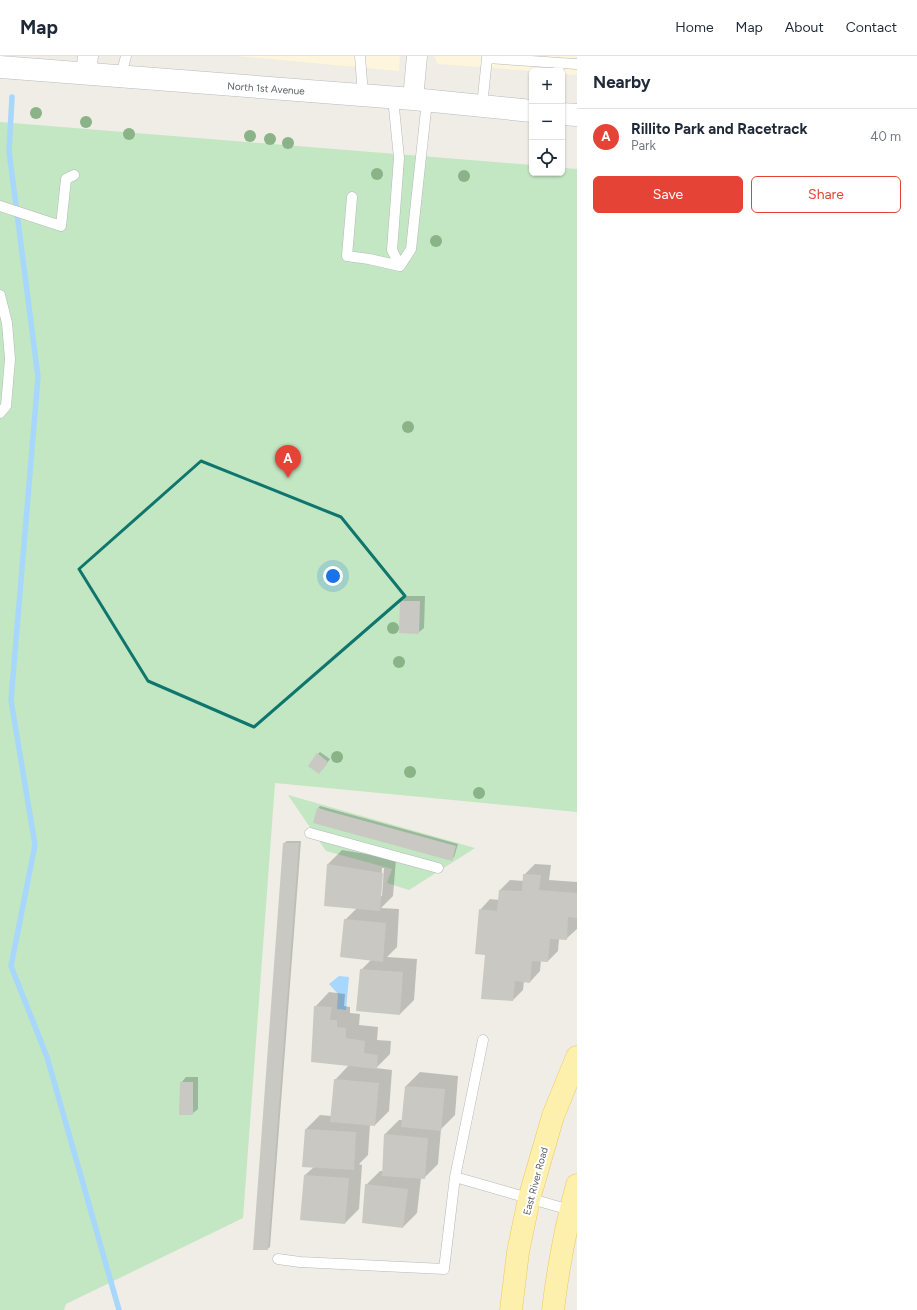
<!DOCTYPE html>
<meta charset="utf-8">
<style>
body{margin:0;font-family:Figtree,sans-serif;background:#f6f6f7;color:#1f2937}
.controls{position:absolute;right:12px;top:12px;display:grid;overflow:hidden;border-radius:6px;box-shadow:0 1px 3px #0004}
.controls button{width:36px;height:36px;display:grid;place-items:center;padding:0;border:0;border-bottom:1px solid #e0e1e3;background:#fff;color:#1f2937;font:20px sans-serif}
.you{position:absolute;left:333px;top:520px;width:14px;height:14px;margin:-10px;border:3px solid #fff;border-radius:50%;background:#1a73e8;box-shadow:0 0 0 6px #1a73e833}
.badge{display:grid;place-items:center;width:26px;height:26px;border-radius:50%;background:#e54335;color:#fff;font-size:13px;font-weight:700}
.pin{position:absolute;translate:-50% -33px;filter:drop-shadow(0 1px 2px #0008)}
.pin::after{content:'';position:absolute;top:21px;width:14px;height:12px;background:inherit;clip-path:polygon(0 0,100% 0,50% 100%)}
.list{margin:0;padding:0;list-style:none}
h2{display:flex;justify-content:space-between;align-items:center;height:52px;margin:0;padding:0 16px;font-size:17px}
h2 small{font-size:13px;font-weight:400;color:#747a83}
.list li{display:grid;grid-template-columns:26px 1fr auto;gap:12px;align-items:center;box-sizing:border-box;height:56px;padding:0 16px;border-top:1px solid #e0e1e3}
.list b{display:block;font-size:15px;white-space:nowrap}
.list p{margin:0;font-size:13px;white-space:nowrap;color:#747a83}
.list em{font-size:13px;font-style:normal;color:#747a83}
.actions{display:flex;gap:8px;padding:12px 16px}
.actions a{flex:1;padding:9px 0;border:1px solid #e54335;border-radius:6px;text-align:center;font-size:14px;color:#e54335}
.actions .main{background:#e54335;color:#fff}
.icon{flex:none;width:22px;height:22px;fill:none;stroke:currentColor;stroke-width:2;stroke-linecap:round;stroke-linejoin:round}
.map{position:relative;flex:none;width:577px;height:1254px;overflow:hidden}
header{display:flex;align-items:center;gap:24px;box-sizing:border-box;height:56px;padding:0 20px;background:#fff;border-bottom:1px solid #e0e1e3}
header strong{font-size:19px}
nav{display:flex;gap:22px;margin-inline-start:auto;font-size:14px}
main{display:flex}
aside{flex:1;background:#fff}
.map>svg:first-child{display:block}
.commercial{fill:#fdf6dc}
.green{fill:#c3e6c3}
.water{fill:#a8d7fd}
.shadow{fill:#0003;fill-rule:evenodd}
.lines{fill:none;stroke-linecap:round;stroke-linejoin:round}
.stream{stroke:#a8d7fd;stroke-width:5.5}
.building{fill:#cac8c3}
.lane-casing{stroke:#b6b8bc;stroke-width:11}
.street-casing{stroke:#b6b8bc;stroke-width:21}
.secondary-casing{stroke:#b7babf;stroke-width:23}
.primary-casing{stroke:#eec75f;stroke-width:23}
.lane{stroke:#fff;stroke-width:10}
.street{stroke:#fff;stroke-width:20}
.secondary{stroke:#fff;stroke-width:22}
.primary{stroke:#fdf0ac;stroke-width:22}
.tree{fill:#8ab388}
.marked{fill:none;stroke:#0f766e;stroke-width:3;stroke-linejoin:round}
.labels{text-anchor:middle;stroke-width:4;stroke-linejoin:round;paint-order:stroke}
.street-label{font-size:10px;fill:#5d6166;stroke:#fff}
</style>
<header>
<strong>Map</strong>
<nav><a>Home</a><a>Map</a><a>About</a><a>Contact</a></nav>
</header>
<main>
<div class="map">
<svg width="577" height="1254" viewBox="0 0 577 1254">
<rect width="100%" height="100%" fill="#efede5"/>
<path class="commercial" d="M237 0H400L399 15Z
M434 0H577V19L562 18V15H532L438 8Z"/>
<path class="green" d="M0 66 532 109V117H562V112L577 113V756L275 727 243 1162 66 1248 64 1254H0Z
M288 739 475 792 409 834 387 827 392 813 326 795Z"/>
<path class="water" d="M339 920 349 921 346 954 337 953 338 938 329 928Z"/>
<path class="shadow" d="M407 540H425L424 572 418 577H400L401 545Z
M320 696 330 703 322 714 318 698Z
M320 750 458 788 454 801 452 803 318 752Z
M287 785H301L270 1191 267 1193 284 787Z
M342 794 396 803 393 840 381 852 399 853 397 891 387 901 417 903 414 944 400 958 361 914 371 904 345 864 357 852 328 808ZM382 812H384L382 840H380Z
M535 808 551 809 549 824 577 826V873L566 883H559L558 895 548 905 541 904 540 915 530 926 524 925 523 934 513 944 486 898 480 854 490 843 499 844 500 834 510 824 524 825V819Z
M329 936 345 938 344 950 350 951V957L360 958 359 969 378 971 377 984 391 985 390 998 376 1012 392 1014 389 1055 375 1069H370L368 1099 359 1108 362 1109 359 1153 345 1167 301 1163 305 1119 314 1111 306 1073 320 1059 331 1060 335 1024 349 1009 315 951Z
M420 1016 458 1020 455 1059 441 1073 438 1108 424 1122H421L417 1157 403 1171 366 1129 380 1115H383L385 1078 399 1064H403L406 1030Z
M186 1021H198V1053L192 1058 181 1027Z"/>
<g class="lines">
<path class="stream" d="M12 41 9 95 38 321 11 644 35 789 11 910 47 1001 119 1254"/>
</g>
<path class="building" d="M400 545H420L419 578 399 577Z
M317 697 328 706 319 718 308 710Z
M317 752 456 790 452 805 313 767Z
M283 787H299L268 1194H253Z
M327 808 383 817 380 855 324 850Z
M523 818 541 819 539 834 577 837V862L568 861 567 884 550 883 548 906 532 905 530 927 515 925 513 945 481 943 485 899 475 898 479 853 497 855 499 834 522 835Z
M344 863 386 867 383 906 340 901Z
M360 913 403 916 400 959 356 955Z
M314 950 332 951 330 964H337V971L346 972V982L365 985 364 997 378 999 377 1013 311 1006Z
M334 1023 379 1027 375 1070 330 1066Z
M180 1026H193V1059H179Z
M405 1030 445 1033 441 1075 401 1071Z
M305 1073 356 1076 354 1114 302 1111Z
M384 1078 428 1082 425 1123 382 1120Z
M304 1119 349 1122 345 1168 300 1164Z
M365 1128 408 1133 403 1172 362 1167Z"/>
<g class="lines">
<g class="lane-casing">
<path id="lane" d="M360 0 363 39
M558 15 560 7 577 8
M121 20 126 0
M393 42 399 102 392 194 400 210 411 193 427 45
M482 50 487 2 560 7
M352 141 347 200 369 203 400 210
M0 150 61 170 66 123 74 119
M0 239 7 267 10 303 6 350 0 357
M310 777 438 812
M455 1121 570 1154
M278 1203 300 1206 444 1213 455 1121 483 984"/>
</g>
<g class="street-casing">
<path id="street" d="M86 18 88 0
M413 43 417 0"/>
</g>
<g class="secondary-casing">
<path id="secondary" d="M0 11 413 43 532 55
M562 58 577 59"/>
</g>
<g class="primary-casing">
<path id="primary" d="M511 1254 518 1196 529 1143 553 1060 577 1001
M553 1254C558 1212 566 1170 577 1129"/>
</g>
<use href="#lane" class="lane"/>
<use href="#street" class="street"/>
<use href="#secondary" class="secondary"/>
<use href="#primary" class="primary"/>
</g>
<g class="tree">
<circle cx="36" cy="57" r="6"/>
<circle cx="86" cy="66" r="6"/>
<circle cx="129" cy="78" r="6"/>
<circle cx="250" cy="80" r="6"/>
<circle cx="270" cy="83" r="6"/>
<circle cx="288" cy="87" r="6"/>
<circle cx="377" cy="118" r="6"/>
<circle cx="464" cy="120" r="6"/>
<circle cx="436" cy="185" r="6"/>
<circle cx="408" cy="371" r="6"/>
<circle cx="393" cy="572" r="6"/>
<circle cx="399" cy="606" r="6"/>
<circle cx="337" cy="701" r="6"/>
<circle cx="410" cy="716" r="6"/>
<circle cx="479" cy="737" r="6"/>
</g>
<path class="marked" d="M201 405 341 461 405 540 254 671 148 625 79 513Z"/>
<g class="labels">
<g class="street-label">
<text transform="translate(266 32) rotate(4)" y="4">North 1st Avenue</text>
<text transform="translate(535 1125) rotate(-75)" y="4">East River Road</text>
</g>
</g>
</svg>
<div class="controls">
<button>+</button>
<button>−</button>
<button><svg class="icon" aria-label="locate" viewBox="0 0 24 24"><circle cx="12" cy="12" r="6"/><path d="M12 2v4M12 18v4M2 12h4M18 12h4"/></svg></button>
</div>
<div class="you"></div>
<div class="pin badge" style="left:288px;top:422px">A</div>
</div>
<aside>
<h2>Nearby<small></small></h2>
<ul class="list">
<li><span class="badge">A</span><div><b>Rillito Park and Racetrack</b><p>Park</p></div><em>40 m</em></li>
</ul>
<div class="actions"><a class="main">Save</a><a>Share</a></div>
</aside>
</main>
